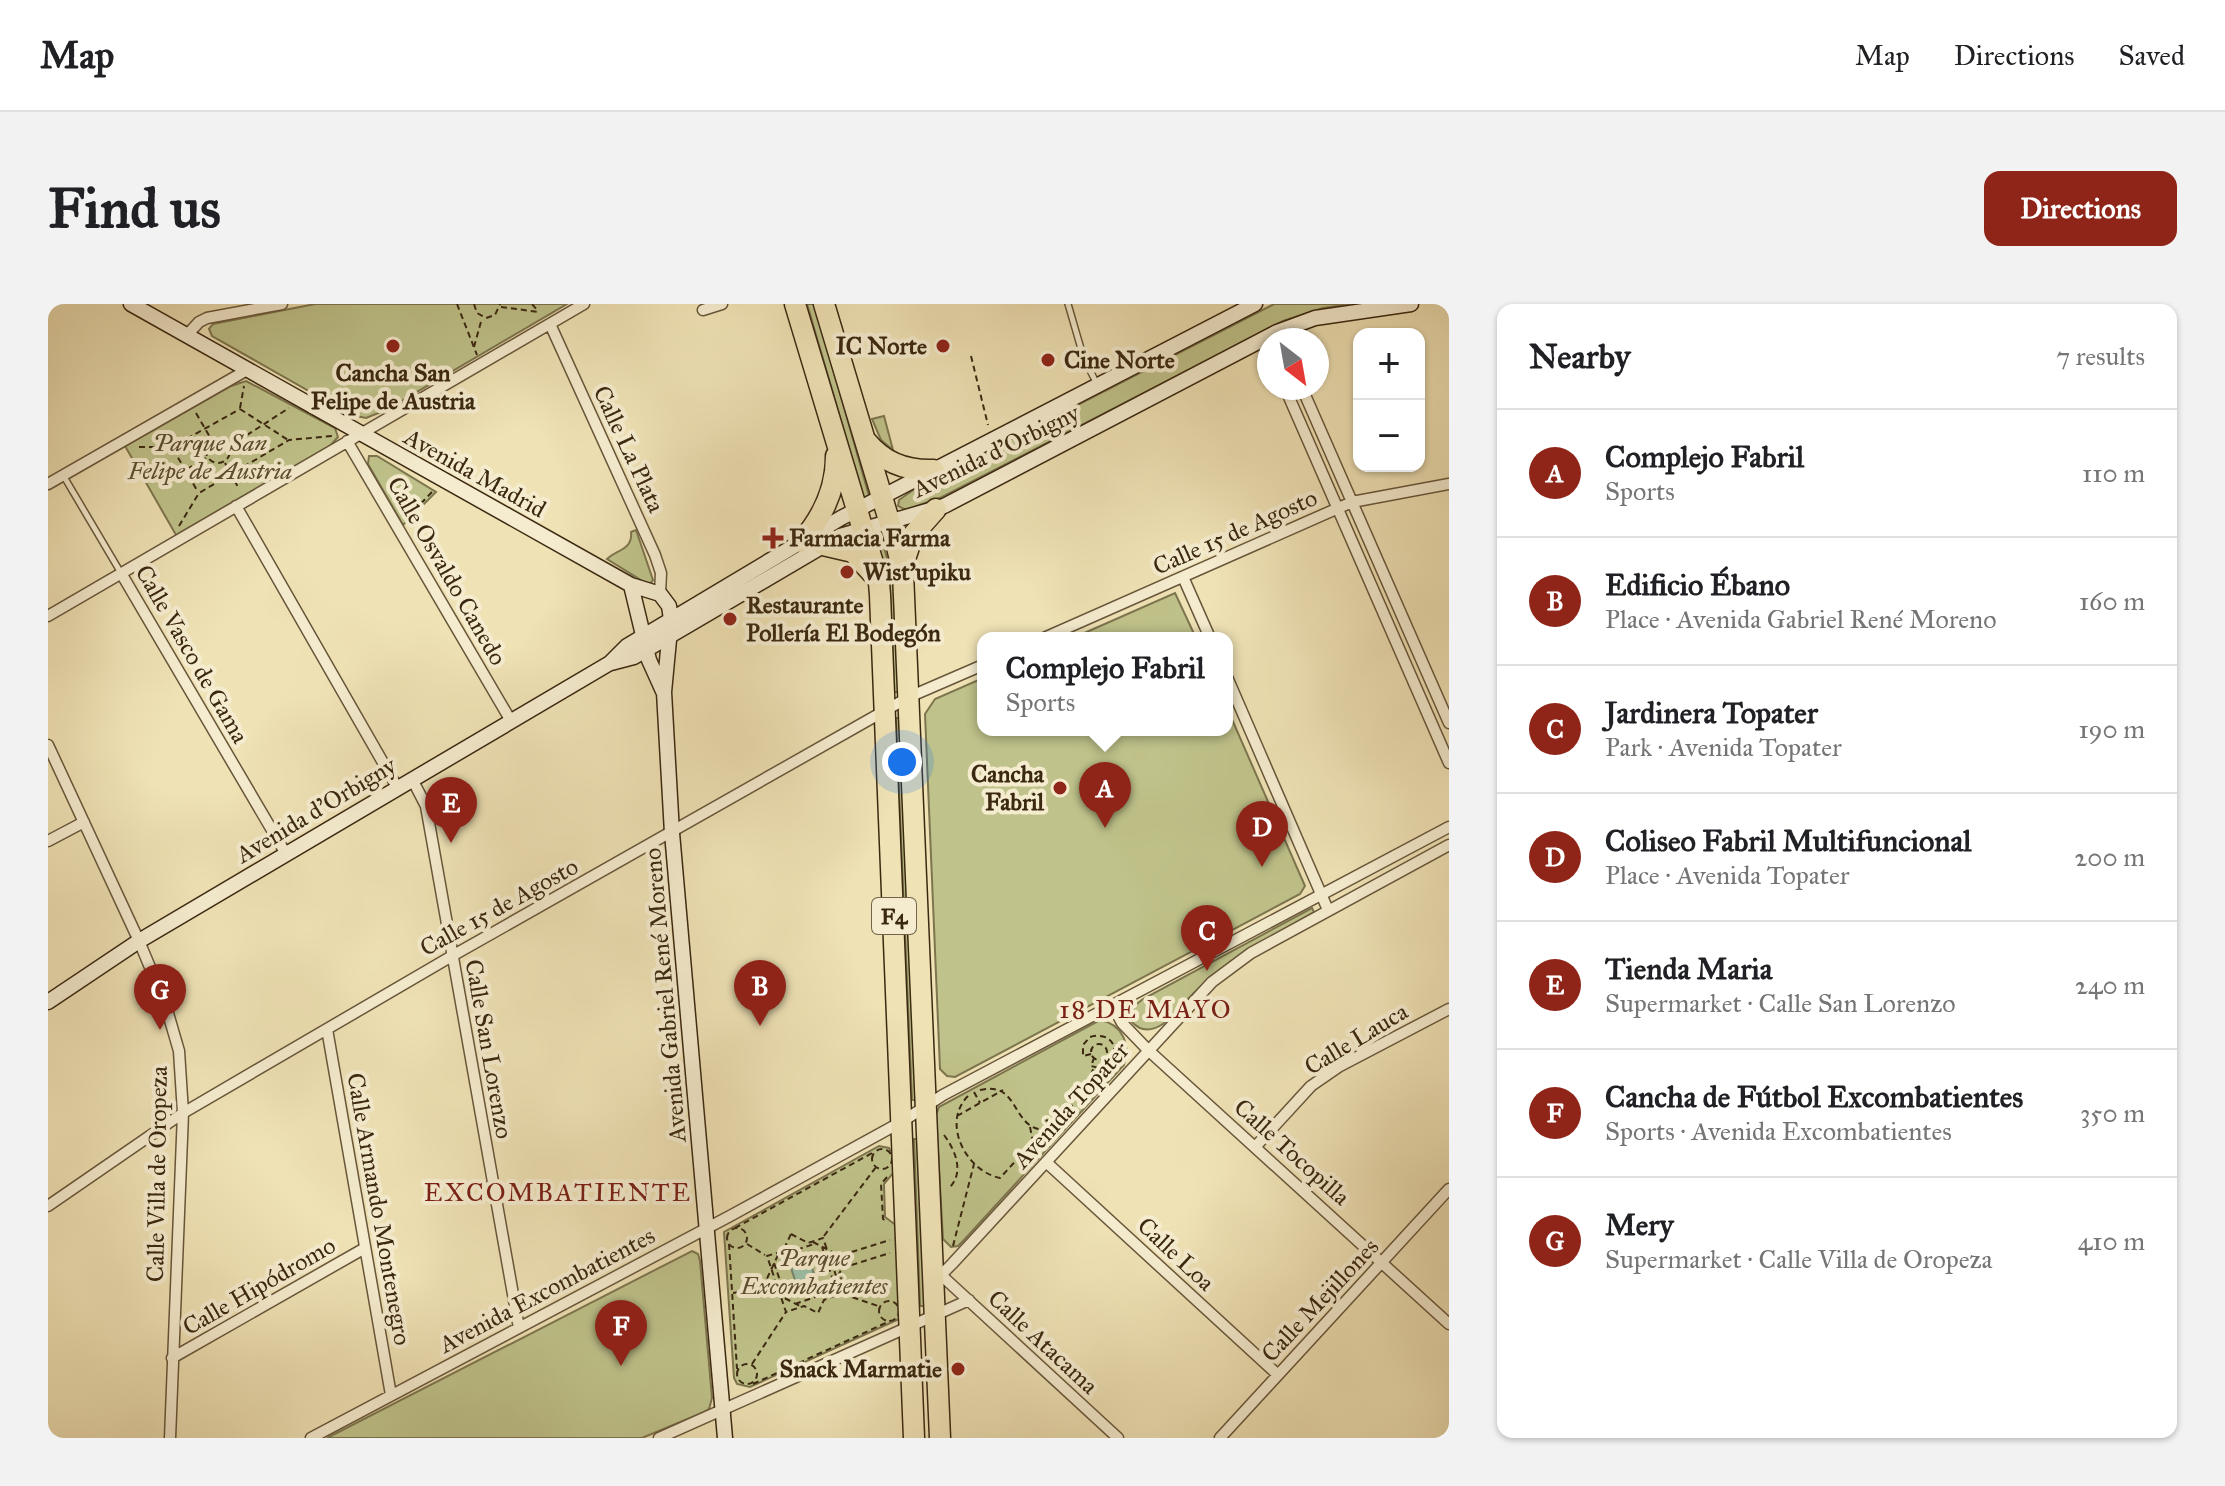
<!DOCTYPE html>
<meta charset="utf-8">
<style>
body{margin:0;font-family:"IM FELL Great Primer",serif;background:#f2f2f2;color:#202124}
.controls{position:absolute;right:24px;top:24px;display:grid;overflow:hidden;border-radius:16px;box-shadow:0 2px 6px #0004}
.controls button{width:72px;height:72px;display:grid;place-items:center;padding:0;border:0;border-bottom:2px solid #e0e0e0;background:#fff;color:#202124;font:40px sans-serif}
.compass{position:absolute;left:1209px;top:24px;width:72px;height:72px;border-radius:50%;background:#fff;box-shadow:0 2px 6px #0004;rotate:149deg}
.you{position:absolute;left:854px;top:458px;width:28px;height:28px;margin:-20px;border:6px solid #fff;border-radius:50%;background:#1a73e8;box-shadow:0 0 0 12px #1a73e833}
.badge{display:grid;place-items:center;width:52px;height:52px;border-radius:50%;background:#8f2418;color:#fff;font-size:26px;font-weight:700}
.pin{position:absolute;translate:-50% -66px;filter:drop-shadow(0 2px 4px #0008)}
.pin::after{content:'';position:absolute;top:42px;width:28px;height:24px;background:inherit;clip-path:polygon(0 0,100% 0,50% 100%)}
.popup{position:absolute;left:929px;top:328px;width:256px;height:104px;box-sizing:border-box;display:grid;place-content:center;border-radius:16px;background:#fff;filter:drop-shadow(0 2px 6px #0005);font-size:26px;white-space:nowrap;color:#757577}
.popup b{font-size:30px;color:#202124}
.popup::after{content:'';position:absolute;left:50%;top:100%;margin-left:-16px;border:16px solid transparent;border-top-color:#fff}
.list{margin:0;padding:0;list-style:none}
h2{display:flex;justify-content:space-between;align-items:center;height:104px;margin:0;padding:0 32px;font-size:34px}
h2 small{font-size:26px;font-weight:400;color:#757577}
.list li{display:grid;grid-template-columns:52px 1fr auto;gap:24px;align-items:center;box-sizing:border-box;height:128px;padding:0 32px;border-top:2px solid #e0e0e0}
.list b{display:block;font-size:30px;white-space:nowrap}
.list p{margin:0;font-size:26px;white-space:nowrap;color:#757577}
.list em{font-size:26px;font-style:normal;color:#757577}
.map{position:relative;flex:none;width:1401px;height:1134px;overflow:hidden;border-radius:16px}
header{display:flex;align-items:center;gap:48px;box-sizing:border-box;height:112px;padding:0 40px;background:#fff;border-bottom:2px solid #e0e0e0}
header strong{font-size:38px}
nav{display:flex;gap:44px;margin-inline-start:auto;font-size:28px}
.intro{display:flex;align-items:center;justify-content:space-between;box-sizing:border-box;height:192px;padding:0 48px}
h1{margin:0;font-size:56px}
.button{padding:20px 36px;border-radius:16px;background:#8f2418;color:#fff;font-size:28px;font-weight:700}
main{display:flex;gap:48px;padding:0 48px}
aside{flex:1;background:#fff;border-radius:16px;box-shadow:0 2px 6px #0004}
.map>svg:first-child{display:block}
.green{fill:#bfc28a;stroke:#7d754e;stroke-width:2}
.water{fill:#9bbfa8;stroke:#75836c;stroke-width:2}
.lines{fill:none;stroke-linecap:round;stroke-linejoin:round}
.lane-casing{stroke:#68563a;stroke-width:8}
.street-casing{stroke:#68563a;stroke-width:13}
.secondary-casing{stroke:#3b2811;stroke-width:17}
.highway-casing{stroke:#3b2811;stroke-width:23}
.path{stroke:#3b2811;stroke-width:2;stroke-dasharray:6 4;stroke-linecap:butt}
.lane{stroke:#f5eccf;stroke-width:5}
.street{stroke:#f5eccf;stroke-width:10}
.secondary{stroke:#f5eccf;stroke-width:14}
.highway{stroke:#efe2b5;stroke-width:20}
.poi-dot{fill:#8f2418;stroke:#f5eccf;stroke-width:3}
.labels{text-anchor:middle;stroke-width:8;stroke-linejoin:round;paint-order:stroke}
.shield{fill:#f5eccf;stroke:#73634a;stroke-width:2}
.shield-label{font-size:22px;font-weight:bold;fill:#3b2811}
.poi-label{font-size:24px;font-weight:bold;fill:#3b2811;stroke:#f5eccf;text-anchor:start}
.park-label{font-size:24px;font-style:italic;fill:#5c4e2f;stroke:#f5eccf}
.street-label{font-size:24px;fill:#3b2811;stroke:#f5eccf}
.neighbourhood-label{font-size:26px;letter-spacing:2px;fill:#7a1f14;stroke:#f5eccf}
</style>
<header>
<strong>Map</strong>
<nav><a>Map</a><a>Directions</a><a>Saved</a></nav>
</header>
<div class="intro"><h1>Find us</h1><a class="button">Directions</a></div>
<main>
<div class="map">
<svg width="1401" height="1134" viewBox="0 0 1401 1134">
<rect width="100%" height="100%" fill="#efe2b5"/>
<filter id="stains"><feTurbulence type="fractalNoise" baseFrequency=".0025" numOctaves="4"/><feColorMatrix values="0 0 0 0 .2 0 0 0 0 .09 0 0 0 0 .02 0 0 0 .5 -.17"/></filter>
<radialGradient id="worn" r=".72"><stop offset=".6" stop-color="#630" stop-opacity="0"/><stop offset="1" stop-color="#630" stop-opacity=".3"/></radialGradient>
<path class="green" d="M267 0H519L338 106 318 114 303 111 164 32 161 25 165 20Z
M759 0H767L821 192 816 195Z
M1226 0H1302L1275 4 1235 17 894 193 858 206 850 202 851 196 868 184Z
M198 77 287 124 290 133 282 142 128 231 77 142 183 82Z
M836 112 845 146 833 136 824 115Z
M321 152H329L388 188 355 221 320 160Z
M588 226 605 276 601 281 559 255C568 246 585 246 583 228Z
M832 229 846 279 851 388H846L842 292 826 230Z
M1127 289 1148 334H1025Z
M935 374V426H1179V404L1257 582 1252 590 907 773 899 772 892 765 877 410 887 395Z
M848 414H853L869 796H864Z
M1264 604 1266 608 1189 653 1152 683 1115 720C1104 727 1093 728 1084 718L1086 702 1095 695Z
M1052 716C1074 720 1083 740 1076 761L916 936 910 942 903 943 895 935 888 811 891 803Z
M866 835H871L878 1002H872Z
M831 842 841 844 844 850 846 868 836 880 837 913 849 922 851 1015 702 1083 689 1080 686 1074 676 928Z
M644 947 650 950 652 957 664 1094 661 1105 654 1109 594 1134H279Z"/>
<path class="water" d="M762 958 768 976 749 982 743 964Z"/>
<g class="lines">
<g class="lane-casing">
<path id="lane" d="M1020 0 1036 55 1048 78
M15 171 73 269"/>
</g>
<g class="street-casing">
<path id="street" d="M655 6 674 0
M502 20 607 251 613 269 612 290
M140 30 151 18 159 14 234 0
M1216 36 1221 48
M1237 84 1401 459
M1254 84 1401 419
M299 137 463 417
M0 180 199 66
M188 202 349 483
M73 269 238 550
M1135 273 1162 334
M0 312 536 0
M996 334 1304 198 1401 180
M1179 373 1280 606
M0 441 91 637 117 699 131 747 135 809 122 1134
M364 475 378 502 471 1024
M0 537 36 518
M1065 702 1074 719 1100 746 1401 1020
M279 725 343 1091
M1208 842 1263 782 1292 762 1401 705
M998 858 1230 1071
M0 902 135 809 404 652 861 393 935 361
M893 971 1070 1134
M887 973 893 971 904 960 1164 678 1203 649 1401 541
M124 1054 317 944
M263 1134 682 912 855 817 895 791 1401 523
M611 1134 921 996
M1172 1134 1401 885"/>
</g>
<g class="secondary-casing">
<path id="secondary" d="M83 0 583 281 612 290 621 302 623 315 616 388 624 529 677 1134
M583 281 601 356 615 387
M563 359 586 353 792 232 896 202 1229 28 1267 14 1363 0
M0 698 91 637 562 359 579 342 793 214 1207 0"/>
</g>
<g class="highway-casing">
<path id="highway" d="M747 0 831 279 832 291 866 1134
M776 0 849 243 855 269 892 1134
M819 138C836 159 859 167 886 166
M753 238C775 213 788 186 788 152
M775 241 805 248 824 269
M855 261 865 231 888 205"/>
</g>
<path class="path" d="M409 0 429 51
M426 0 429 9 438 14 447 11 452 0
M484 0 490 7
M453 3 491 8
M426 43 434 14
M923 52 940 121
M192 104 196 82
M192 105 240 136
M148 109 163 135
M158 147a12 12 0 1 1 24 0a12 12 0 1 1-24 0Z
M182 142 241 104
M91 143H124L192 105
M125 145 150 188
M177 159 191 185
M139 165 158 154
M359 214 385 187
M131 222 151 189 241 136 284 132
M1043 748a8 8 0 1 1 16 0a8 8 0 1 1-16 0Z
M1068 745 1077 743
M1043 750 1035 752V741L1042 733C1059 728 1071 739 1065 756L1051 764 1043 762 1046 754
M932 786C978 775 959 840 1014 823
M926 788 932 799
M920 792C893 819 918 867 952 874L985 838
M909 812 955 786
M1020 816 1024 805V790H1029L1032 784 1037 786 1046 763
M982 823 985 838 983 855
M896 831C908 847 917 870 900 885
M824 855a10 10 0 1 1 20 0a10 10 0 1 1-20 0Z
M839 873 833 880 835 915 839 918
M679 934a10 10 0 1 1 20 0a10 10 0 1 1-20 0Z
M687 924 826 848
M743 930 760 939 775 934 794 989 776 996 770 1009 756 1002 738 1008 719 952 735 947Z
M776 932 828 863
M765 938 798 955 781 992
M681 940 689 1065
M699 940 717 951
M905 942 926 860
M774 943 786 979
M730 951 715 983 752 1002
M794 951 842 936
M730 952 766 940
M726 959 738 994
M794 964 842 949
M685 989 714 984
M795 990 830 1002
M831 1007a10 10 0 1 1 20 0a10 10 0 1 1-20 0Z
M747 1000 782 988
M689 1070a10 10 0 1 1 20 0a10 10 0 1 1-20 0Z
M704 1060 738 1008
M705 1080 842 1017"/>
<use href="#lane" class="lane"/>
<use href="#street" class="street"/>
<use href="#secondary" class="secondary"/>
<use href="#highway" class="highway"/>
</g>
<g class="poi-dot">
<circle cx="345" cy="42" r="8"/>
<circle cx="895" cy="42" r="8"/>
<circle cx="1000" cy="56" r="8"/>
<path d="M721 222h8v8h8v8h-8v8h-8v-8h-8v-8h8z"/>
<circle cx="799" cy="268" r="8"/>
<circle cx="682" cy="315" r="8"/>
<circle cx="1012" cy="484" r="8"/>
<circle cx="910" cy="1065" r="8"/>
</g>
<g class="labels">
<rect class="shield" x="824" y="594" width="44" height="36" rx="6"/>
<g class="shield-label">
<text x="846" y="620">F4</text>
</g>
<g class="poi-label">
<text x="879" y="50" text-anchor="end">IC Norte</text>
<text x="1016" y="64">Cine Norte</text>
<text x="345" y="77" text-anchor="middle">Cancha San<tspan x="345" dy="28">Felipe de Austria</tspan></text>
<text x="741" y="242">Farmacia Farma</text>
<text x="815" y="276">Wist'upiku</text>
<text x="698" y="309">Restaurante<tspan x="698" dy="28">Pollería El Bodegón</tspan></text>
<text x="996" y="478" text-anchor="end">Cancha<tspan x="996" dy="28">Fabril</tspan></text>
<text x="894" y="1073" text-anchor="end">Snack Marmatie</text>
</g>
<g class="park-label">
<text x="162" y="147">Parque San<tspan x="162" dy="28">Felipe de Austria</tspan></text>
<text x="766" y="962">Parque<tspan x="766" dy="28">Excombatientes</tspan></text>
</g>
<g class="street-label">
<text transform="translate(581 145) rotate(65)" y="8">Calle La Plata</text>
<text transform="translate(948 147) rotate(-26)" y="8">Avenida d'Orbigny</text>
<text transform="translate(427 169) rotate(29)" y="8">Avenida Madrid</text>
<text transform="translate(1187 228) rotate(-24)" y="8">Calle 15 de Agosto</text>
<text transform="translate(399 267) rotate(60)" y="8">Calle Osvaldo Canedo</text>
<text transform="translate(144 350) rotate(60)" y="8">Calle Vasco de Gama</text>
<text transform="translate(268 506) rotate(-31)" y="8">Avenida d'Orbigny</text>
<text transform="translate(451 603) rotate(-29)" y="8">Calle 15 de Agosto</text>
<text transform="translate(617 691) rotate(-95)" y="8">Avenida Gabriel René Moreno</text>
<text transform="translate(1308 735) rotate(-31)" y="8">Calle Lauca</text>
<text transform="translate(441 745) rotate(80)" y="8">Calle San Lorenzo</text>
<text transform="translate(1023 801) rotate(-48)" y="8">Avenida Topater</text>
<text transform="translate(1244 848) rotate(42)" y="8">Calle Tocopilla</text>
<text transform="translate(109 870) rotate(-89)" y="8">Calle Villa de Oropeza</text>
<text transform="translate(331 905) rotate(80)" y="8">Calle Armando Montenegro</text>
<text transform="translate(1128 950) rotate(43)" y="8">Calle Loa</text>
<text transform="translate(211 982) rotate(-30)" y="8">Calle Hipódromo</text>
<text transform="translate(499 986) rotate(-28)" y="8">Avenida Excombatientes</text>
<text transform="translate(1272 996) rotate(-47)" y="8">Calle Mejillones</text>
<text transform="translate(995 1038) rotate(43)" y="8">Calle Atacama</text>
</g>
<g class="neighbourhood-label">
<text x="1098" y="714">18 DE MAYO</text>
<text x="510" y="897">EXCOMBATIENTE</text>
</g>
</g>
<rect width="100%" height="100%" filter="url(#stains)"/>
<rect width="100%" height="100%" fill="url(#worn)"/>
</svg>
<div class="controls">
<button>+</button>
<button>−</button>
</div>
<svg class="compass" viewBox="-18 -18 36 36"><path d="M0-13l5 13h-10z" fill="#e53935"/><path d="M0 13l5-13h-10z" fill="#757577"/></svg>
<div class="you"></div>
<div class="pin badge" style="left:1057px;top:524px">A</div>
<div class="popup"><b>Complejo Fabril</b>Sports</div>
<div class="pin badge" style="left:712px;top:722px">B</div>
<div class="pin badge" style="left:1159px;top:667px">C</div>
<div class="pin badge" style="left:1214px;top:563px">D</div>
<div class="pin badge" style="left:403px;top:539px">E</div>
<div class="pin badge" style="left:573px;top:1062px">F</div>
<div class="pin badge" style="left:112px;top:726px">G</div>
</div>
<aside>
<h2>Nearby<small>7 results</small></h2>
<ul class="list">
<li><span class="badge">A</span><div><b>Complejo Fabril</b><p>Sports</p></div><em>110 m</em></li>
<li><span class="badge">B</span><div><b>Edificio Ébano</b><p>Place · Avenida Gabriel René Moreno</p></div><em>160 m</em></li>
<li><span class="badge">C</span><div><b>Jardinera Topater</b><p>Park · Avenida Topater</p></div><em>190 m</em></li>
<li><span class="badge">D</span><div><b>Coliseo Fabril Multifuncional</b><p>Place · Avenida Topater</p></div><em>200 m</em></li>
<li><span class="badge">E</span><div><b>Tienda Maria</b><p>Supermarket · Calle San Lorenzo</p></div><em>240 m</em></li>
<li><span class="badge">F</span><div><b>Cancha de Fútbol Excombatientes</b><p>Sports · Avenida Excombatientes</p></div><em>350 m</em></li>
<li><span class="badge">G</span><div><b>Mery</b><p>Supermarket · Calle Villa de Oropeza</p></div><em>410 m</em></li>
</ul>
</aside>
</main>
